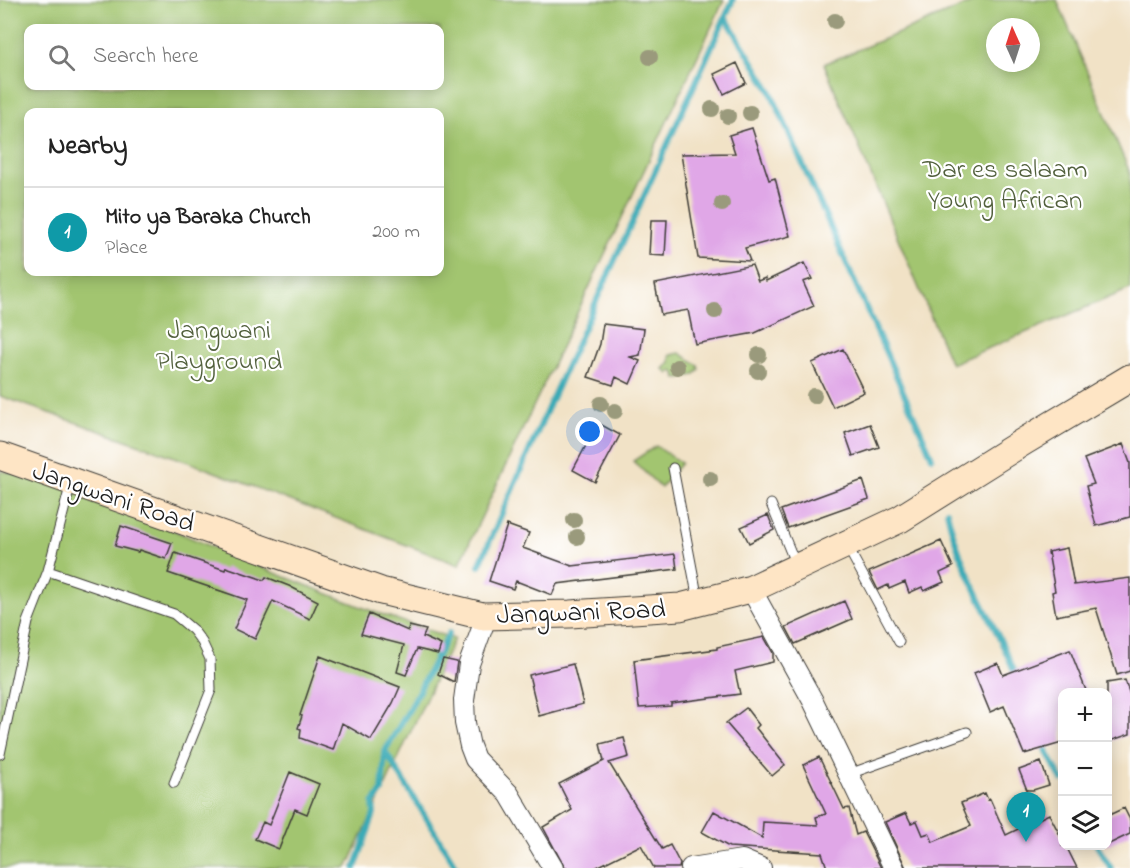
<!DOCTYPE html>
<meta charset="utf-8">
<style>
body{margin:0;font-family:"Indie Flower",sans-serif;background:#f2f2f2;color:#222}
.controls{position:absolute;right:18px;bottom:18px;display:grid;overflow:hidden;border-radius:12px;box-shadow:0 3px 15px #0003}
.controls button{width:54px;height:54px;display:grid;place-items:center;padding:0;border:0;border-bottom:2px solid #e0e0e0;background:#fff;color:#222;font:30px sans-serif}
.compass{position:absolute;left:986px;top:18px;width:54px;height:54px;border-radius:50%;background:#fff;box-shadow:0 3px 15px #0003;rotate:357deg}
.you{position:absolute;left:590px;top:432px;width:21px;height:21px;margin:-15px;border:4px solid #fff;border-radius:50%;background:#1a73e8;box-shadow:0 0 0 9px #1a73e833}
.badge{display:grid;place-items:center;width:39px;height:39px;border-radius:50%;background:#1f6fb2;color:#fff;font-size:20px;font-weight:700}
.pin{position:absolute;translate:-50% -50px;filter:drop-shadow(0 2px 3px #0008)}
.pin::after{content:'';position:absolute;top:32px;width:21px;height:18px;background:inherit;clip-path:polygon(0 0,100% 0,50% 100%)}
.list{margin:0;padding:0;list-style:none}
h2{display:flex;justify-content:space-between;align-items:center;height:78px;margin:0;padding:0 24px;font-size:26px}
h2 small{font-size:20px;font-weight:400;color:#767676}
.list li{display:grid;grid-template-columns:39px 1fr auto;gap:18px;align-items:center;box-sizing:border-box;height:90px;padding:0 24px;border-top:2px solid #e0e0e0}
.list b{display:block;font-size:22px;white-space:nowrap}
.list p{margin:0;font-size:20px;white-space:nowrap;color:#767676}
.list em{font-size:20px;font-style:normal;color:#767676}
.icon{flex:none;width:33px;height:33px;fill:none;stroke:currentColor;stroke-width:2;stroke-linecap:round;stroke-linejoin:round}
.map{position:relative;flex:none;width:1130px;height:868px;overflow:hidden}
.search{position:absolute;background:#fff;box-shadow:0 3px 15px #0003;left:24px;top:24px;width:420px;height:66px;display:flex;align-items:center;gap:15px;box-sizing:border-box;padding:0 21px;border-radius:12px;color:#767676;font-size:22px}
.panel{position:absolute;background:#fff;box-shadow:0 3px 15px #0003;left:24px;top:108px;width:420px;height:168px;border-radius:12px}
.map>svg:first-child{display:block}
.green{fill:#a2c56f;stroke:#5f7046;stroke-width:1.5;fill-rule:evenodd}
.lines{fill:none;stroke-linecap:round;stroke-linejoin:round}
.stream{stroke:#3aaab6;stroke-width:6}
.building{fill:#e0a7e7}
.lane-casing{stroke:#3c3a36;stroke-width:11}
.street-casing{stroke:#3c3a36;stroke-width:22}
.secondary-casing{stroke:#3c3a36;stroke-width:29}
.lane{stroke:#fff;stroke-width:9}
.street{stroke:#fff;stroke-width:20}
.secondary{stroke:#fee5c5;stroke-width:27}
.tree{fill:#9a9a7b}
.labels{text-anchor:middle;stroke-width:4.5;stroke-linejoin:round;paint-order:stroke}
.park-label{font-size:27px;fill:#52603d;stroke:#fff}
.street-label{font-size:27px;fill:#1c1c1c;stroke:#fff}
</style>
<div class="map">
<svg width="1130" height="868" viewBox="0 0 1130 868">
<rect width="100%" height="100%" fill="#fff"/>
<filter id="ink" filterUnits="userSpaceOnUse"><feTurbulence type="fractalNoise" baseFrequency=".0167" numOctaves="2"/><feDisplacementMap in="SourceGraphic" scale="12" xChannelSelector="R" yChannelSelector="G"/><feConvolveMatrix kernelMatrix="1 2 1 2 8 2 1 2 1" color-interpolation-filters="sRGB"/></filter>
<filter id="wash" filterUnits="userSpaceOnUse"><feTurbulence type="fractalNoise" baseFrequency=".008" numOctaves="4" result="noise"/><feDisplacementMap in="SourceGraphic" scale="24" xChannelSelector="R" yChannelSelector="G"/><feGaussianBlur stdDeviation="1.35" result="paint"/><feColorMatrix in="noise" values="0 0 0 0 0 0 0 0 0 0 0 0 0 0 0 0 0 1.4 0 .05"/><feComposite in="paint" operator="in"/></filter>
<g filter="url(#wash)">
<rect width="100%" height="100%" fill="#f1e2c6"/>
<path class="green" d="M0 0H724L459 565 186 461 0 396ZM28 28H440V86H28ZM28 112H440V272H28Z
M978 0H1057L1130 173V289L951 364 824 64ZM995 27H1031V63H995Z
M680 353 698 365 699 370 694 375 676 379 675 373 672 371 669 374 664 369 670 362V355Z
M656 446 681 463 661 488 633 461Z
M0 471 59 481 247 562 372 611 454 639 347 868H0Z"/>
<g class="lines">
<path class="stream" d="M726 18 770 90 932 457
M947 511C960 572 995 621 1017 678
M479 566 554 394 733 0
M1041 741 1062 780
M385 751 457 868
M1097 846 1111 868
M355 868 374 814 373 803 382 791 385 751 410 708 449 633"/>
</g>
<g id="blocks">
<path class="building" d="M737 63 746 83 724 94 714 74Z
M752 128 769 180 775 178 790 236 745 248 750 261 698 258 681 154 735 153 729 135Z
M651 220H667L665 256 649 255Z
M804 263 812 279 803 282 814 306 755 333 695 344 688 310 661 315 655 284 752 265 758 281 765 278 766 281Z
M603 324 644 329 640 355 630 357 640 361 630 384 616 377 613 385 588 377 600 344Z
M843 349 864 392 833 407 812 363Z
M598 423 620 435 595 482 573 470Z
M870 424 879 447 853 456 845 433Z
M1123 444 1130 463V517L1096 526 1086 486 1094 484 1084 459Z
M863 480 869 499 788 528 781 510Z
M768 515 774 530 749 543 741 527Z
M507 525 529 533 523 548 572 566 675 554 677 569 557 584 552 595 516 581 513 589 489 581Z
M121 526 172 543 166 559 139 550 138 552 115 546Z
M941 541 953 567 940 573 944 582 924 591 922 587 909 593 905 582 889 589 888 585 878 590 869 572Z
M1067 548 1074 585 1130 578V671L1117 675 1096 608 1056 616 1052 592 1055 591 1048 552Z
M175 553 225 570 226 567 264 580 266 577 289 586 318 601 310 619 273 601 255 639 234 629 247 600 168 573Z
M844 601 852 619 795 644 786 627Z
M369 614 408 631 409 626 426 630 423 637 441 645 438 654 417 649 406 675 397 672 404 645 361 634Z
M764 637 773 653V662L735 671 740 694 671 703V706L639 708 634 660 717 649V647Z
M1070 650 1087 693H1062V743L1024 754 1004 706 990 712 974 673 998 663 1003 675Z
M320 656 400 687 393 703 371 740 342 723 333 750 300 738 301 729 298 728 302 716 300 715Z
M443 659 457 662 454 682 438 674Z
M573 664 583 704 539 716 529 675Z
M1125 680 1130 695V734L1107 742V683Z
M746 708 759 725 756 728 785 765 772 776 726 723Z
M624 738 629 757 609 763 662 849 670 845 680 864 679 868H654L641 845 595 868H565L543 827 572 810 559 784 604 761 600 744Z
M819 757 844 809 849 808 856 835 863 832 881 868H827L822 853 729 847 702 832 714 811 762 838 763 822 818 825 816 817 826 814 803 765Z
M1041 762 1049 785 1033 790H1027L1019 770Z
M290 772 319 784 307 814 295 809 279 849 255 839 263 822 269 825Z
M985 793 988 800 990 799 1006 835 1049 814 1062 839V846H1066L1077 868H906L885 822 906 813 911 823 917 821 923 835 929 833 933 842 971 826 961 803Z
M1124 808 1130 820V834L1107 845V816Z"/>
</g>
</g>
<g filter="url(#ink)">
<use href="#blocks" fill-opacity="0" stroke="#3c3a36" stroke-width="1.5"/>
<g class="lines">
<g class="lane-casing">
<path id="lane" d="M673 468 698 600
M771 504 796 565
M847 546 899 642
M48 571 174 614 193 630 202 642 210 659 211 690 174 783
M0 754 28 622 48 571 71 483
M849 774 967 732"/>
</g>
<g class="street-casing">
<path id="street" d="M751 589 813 701 894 868
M483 616V626L469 664 464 700 465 723 470 746 475 759 509 794 553 868
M691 868 742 860 761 868"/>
</g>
<g class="secondary-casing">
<path id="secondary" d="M0 456 381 591 483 616 570 614 680 607 751 589 900 519 1023 442 1130 378"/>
</g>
<use href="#lane" class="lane"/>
<use href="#street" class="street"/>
<use href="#secondary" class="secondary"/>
</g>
<g class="tree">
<circle cx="835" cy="21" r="8"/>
<circle cx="650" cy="57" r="8"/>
<circle cx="712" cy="109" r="8"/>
<circle cx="750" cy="113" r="8"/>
<circle cx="728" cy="116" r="8"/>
<circle cx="722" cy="204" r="8"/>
<circle cx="715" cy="311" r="8"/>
<circle cx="759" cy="355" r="8"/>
<circle cx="677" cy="367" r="8"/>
<circle cx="758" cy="371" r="8"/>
<circle cx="814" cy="396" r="8"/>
<circle cx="601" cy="404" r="8"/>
<circle cx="615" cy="411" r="8"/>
<circle cx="710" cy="479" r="8"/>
<circle cx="574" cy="520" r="8"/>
<circle cx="577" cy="537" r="8"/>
</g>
</g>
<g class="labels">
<g class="park-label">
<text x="1005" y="177">Dar es salaam<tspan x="1005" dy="31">Young African</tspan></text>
<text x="219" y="338">Jangwani<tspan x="219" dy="31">Playground</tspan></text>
</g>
<g class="street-label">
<text transform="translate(114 496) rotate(19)" y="9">Jangwani Road</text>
<text transform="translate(581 611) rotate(-2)" y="9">Jangwani Road</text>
</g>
</g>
</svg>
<div class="controls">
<button>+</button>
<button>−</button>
<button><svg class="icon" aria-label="layers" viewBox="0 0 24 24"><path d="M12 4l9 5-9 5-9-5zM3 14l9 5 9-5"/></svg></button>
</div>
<svg class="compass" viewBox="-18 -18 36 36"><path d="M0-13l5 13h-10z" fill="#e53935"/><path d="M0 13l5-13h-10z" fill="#767676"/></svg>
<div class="you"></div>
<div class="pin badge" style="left:1026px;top:842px;background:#0f9aa8">1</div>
<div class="search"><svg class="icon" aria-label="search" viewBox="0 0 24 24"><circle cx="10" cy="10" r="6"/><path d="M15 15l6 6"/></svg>Search here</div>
<section class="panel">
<h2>Nearby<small></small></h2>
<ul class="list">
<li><span class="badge" style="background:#0f9aa8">1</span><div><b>Mito ya Baraka Church</b><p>Place</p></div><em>200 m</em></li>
</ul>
</section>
</div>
